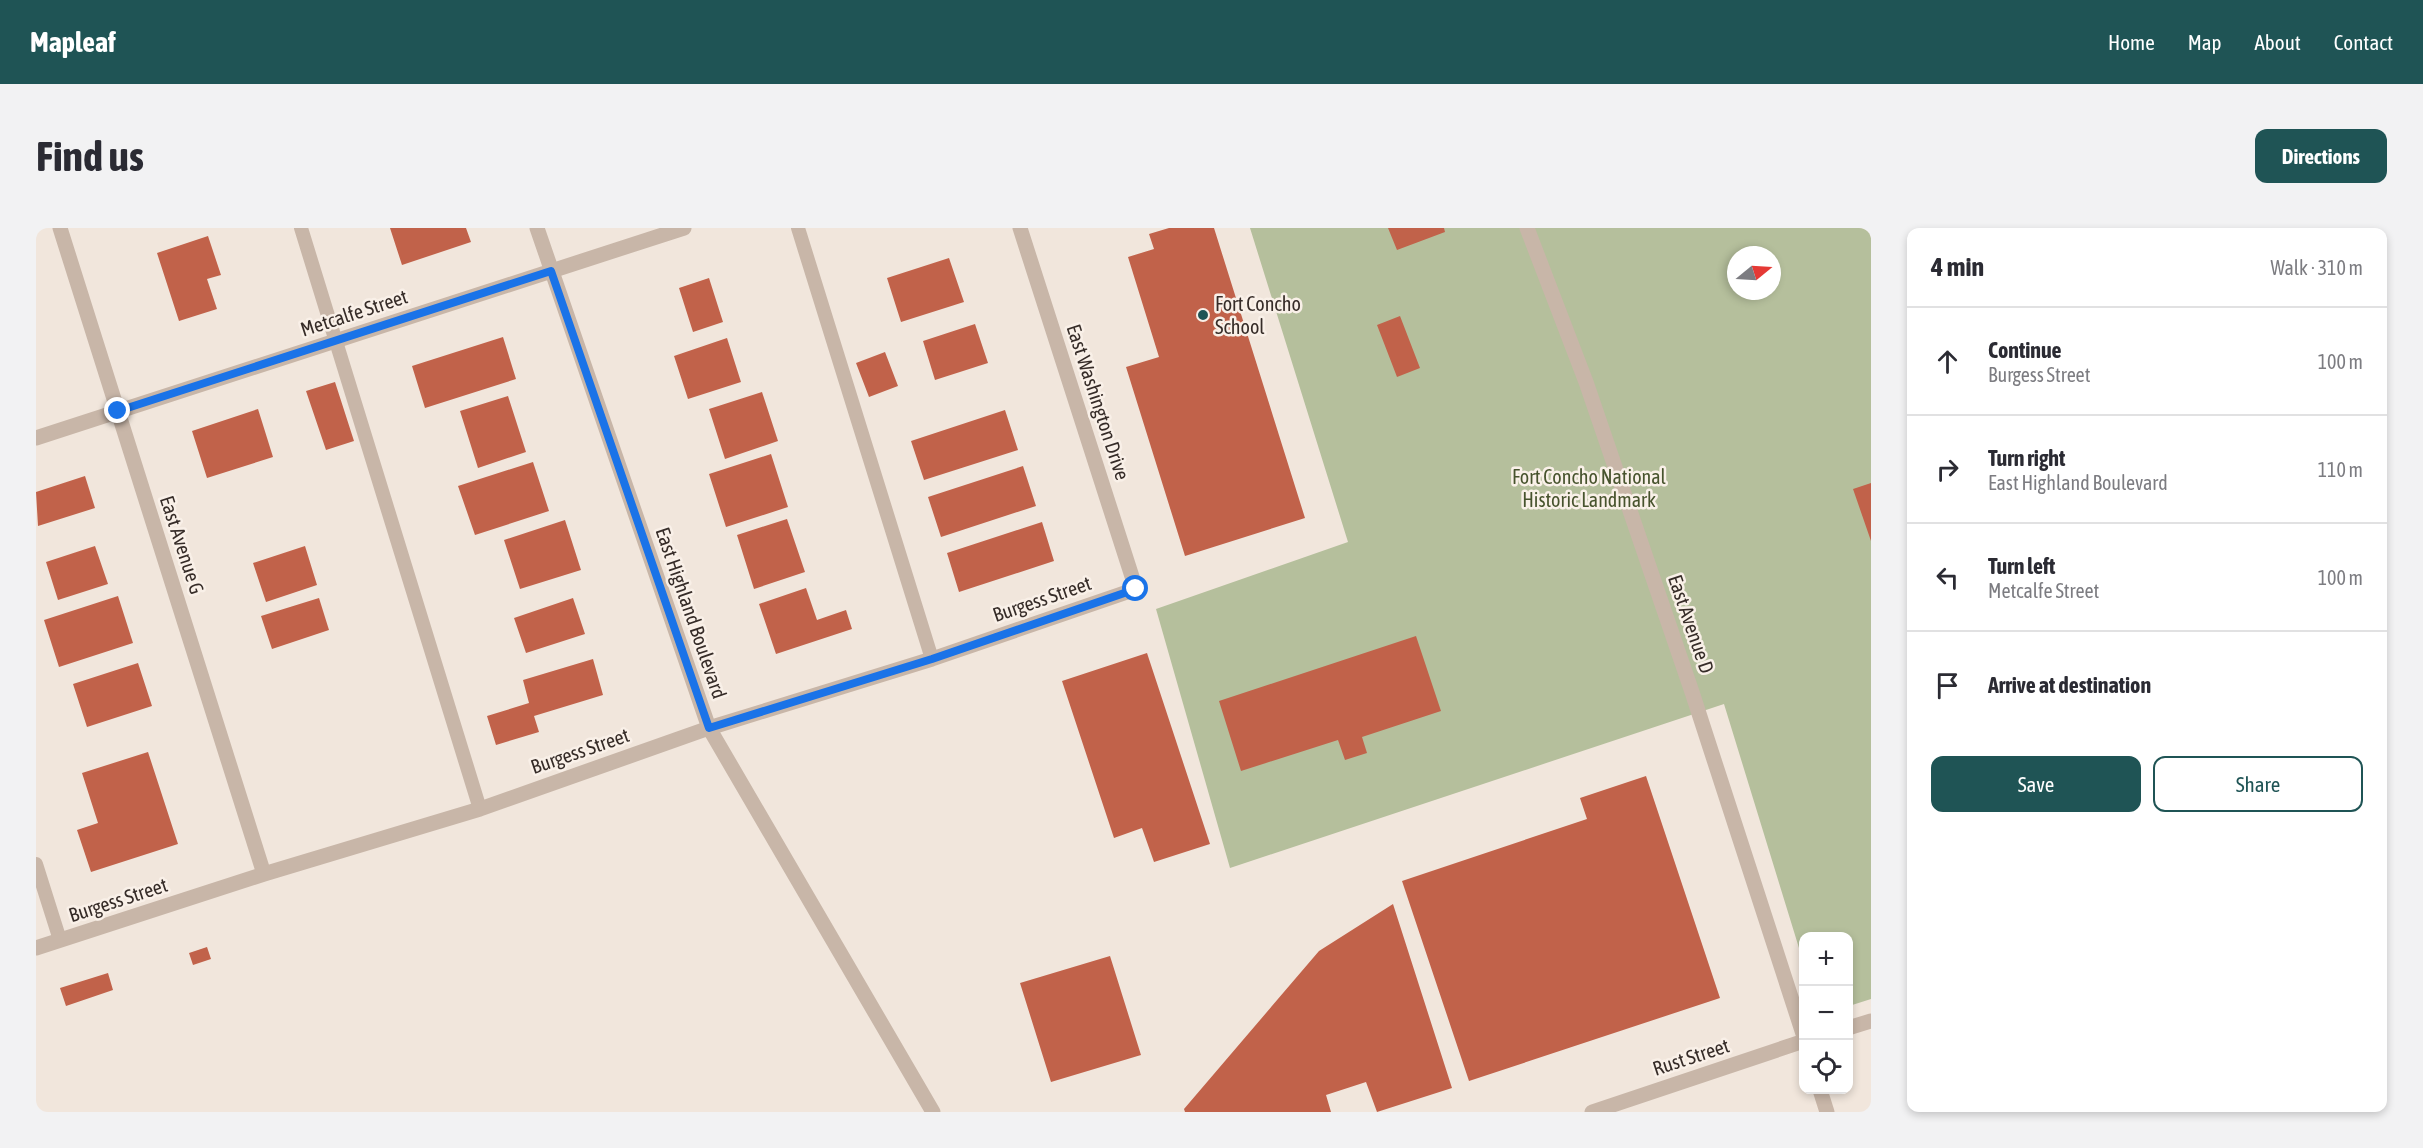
<!DOCTYPE html>
<meta charset="utf-8">
<style>
body{margin:0;font-family:"Asap Condensed",sans-serif;background:#f2f2f3;color:#2b2b33}
.controls{position:absolute;right:18px;bottom:18px;display:grid;overflow:hidden;border-radius:12px;box-shadow:0 3px 9px #0003}
.controls button{width:54px;height:54px;display:grid;place-items:center;padding:0;border:0;border-bottom:2px solid #e1e1e2;background:#fff;color:#2b2b33;font:30px sans-serif}
.compass{position:absolute;left:1691px;top:18px;width:54px;height:54px;border-radius:50%;background:#fff;box-shadow:0 3px 9px #0003;rotate:72deg}
.stop{position:absolute;width:18px;height:18px;margin:-14px;border:4px solid #1a73e8;border-radius:50%;background:#fff}
.stop.end{background:#1a73e8;border-color:#fff;box-shadow:0 2px 6px #0008}
.list{margin:0;padding:0;list-style:none}
h2{display:flex;justify-content:space-between;align-items:center;height:78px;margin:0;padding:0 24px;font-size:26px}
h2 small{font-size:20px;font-weight:400;color:#7c7c81}
.list li{display:grid;grid-template-columns:39px 1fr auto;gap:18px;align-items:center;box-sizing:border-box;height:108px;padding:0 24px;border-top:2px solid #e1e1e2}
.list b{display:block;font-size:22px;white-space:nowrap}
.list p{margin:0;font-size:20px;white-space:nowrap;color:#7c7c81}
.list em{font-size:20px;font-style:normal;color:#7c7c81}
.actions{display:flex;gap:12px;padding:18px 24px}
.actions a{flex:1;padding:14px 0;border:2px solid #1f5455;border-radius:12px;text-align:center;font-size:21px;color:#1f5455}
.actions .main{background:#1f5455;color:#fff}
.icon{flex:none;width:33px;height:33px;fill:none;stroke:currentColor;stroke-width:2;stroke-linecap:round;stroke-linejoin:round}
.map{position:relative;flex:none;width:1835px;height:884px;overflow:hidden;border-radius:12px}
header{display:flex;align-items:center;gap:36px;box-sizing:border-box;height:84px;padding:0 30px;background:#1f5455;color:#fff}
header strong{font-size:28px}
nav{display:flex;gap:33px;margin-inline-start:auto;font-size:21px}
.intro{display:flex;align-items:center;justify-content:space-between;box-sizing:border-box;height:144px;padding:0 36px}
h1{margin:0;font-size:42px}
.button{padding:15px 27px;border-radius:12px;background:#1f5455;color:#fff;font-size:21px;font-weight:700}
main{display:flex;gap:36px;padding:0 36px}
aside{flex:1;background:#fff;border-radius:12px;box-shadow:0 3px 9px #0003}
.map>svg:first-child{display:block}
.green{fill:#b5bf9c;fill-rule:evenodd}
.building{fill:#c1624a}
.lines{fill:none;stroke-linecap:round;stroke-linejoin:round}
.lane{stroke:#c8b6a8;stroke-width:14}
.street{stroke:#c8b6a8;stroke-width:15}
.route{stroke:#1a73e8;stroke-width:8}
.poi-dot{fill:#1f5455;stroke:#f9f0e8;stroke-width:2}
.labels{text-anchor:middle;stroke-width:5;stroke-linejoin:round;paint-order:stroke}
.poi-label{font-size:20px;fill:#362c28;stroke:#f9f0e8;text-anchor:start}
.street-label{font-size:20px;fill:#362c28;stroke:#f9f0e8}
.park-label{font-size:20px;fill:#47532d;stroke:#f9f0e8}
</style>
<header>
<strong>Mapleaf</strong>
<nav><a>Home</a><a>Map</a><a>About</a><a>Contact</a></nav>
</header>
<div class="intro"><h1>Find us</h1><a class="button">Directions</a></div>
<main>
<div class="map">
<svg width="1835" height="884" viewBox="0 0 1835 884">
<rect width="100%" height="100%" fill="#f1e6dc"/>
<path class="green" d="M1214 0H1835V771L1813 778 1812 708H1768L1767 733 1688 476 1194 640 1120 381 1312 314ZM1700 27H1736V63H1700Z"/>
<path class="building" d="M354 0H430L435 14 366 37Z
M1133 0H1178L1269 290 1149 328 1090 139 1123 129 1092 29 1118 21 1113 6Z
M1352 0H1408L1409 4 1361 22Z
M172 8 185 47 171 51 181 81 143 93 121 25Z
M913 30 928 74 865 94 851 50Z
M673 50 687 94 657 104 643 60Z
M1364 88 1384 140 1361 149 1341 97Z
M939 96 952 135 899 152 887 113Z
M467 109 480 151 389 180 376 138Z
M691 110 705 154 652 171 638 128Z
M849 124 862 158 833 169 820 135Z
M299 154 318 213 290 222 270 163Z
M726 164 742 213 689 231 673 181Z
M472 168 490 224 442 240 424 183Z
M222 181 237 229 171 250 156 203Z
M969 182 982 222 888 252 875 213Z
M735 226 752 279 690 299 673 246Z
M497 234 513 283 439 307 422 258Z
M987 238 1000 278 905 309 892 269Z
M49 248 59 280 2 298 0 264Z
M1835 255V313L1817 261Z
M751 291 769 344 718 361 701 307Z
M529 292 545 342 484 361 468 312Z
M1006 294 1018 333 923 364 911 325Z
M59 318 72 356 22 372 10 334Z
M269 318 281 357 230 374 217 335Z
M770 360 781 392 810 382 816 401 740 426 723 376Z
M82 368 97 415 23 439 8 392Z
M283 370 293 402 236 421 225 388Z
M537 370 549 406 490 425 478 390Z
M1380 408 1405 483 1326 509 1331 525 1309 532 1302 512 1205 543 1183 473Z
M1111 425 1174 616 1118 634 1106 600 1078 610 1026 453Z
M557 431 567 467 498 488 503 504 460 517 451 488 493 475 487 452Z
M102 435 116 478 51 499 37 456Z
M112 524 142 616 55 644 41 602 62 595 46 545Z
M1610 548 1684 770 1433 853 1366 653 1551 591 1544 570Z
M1357 676 1416 860 1341 884 1330 854 1290 867 1295 884H1149L1148 881 1283 723Z
M171 719 175 731 157 737 153 725Z
M1074 728 1105 827 1015 854 984 755Z
M72 745 77 762 30 778 24 760Z"/>
<g class="lines">
<path class="lane" d="M265 0 444 581
M762 0 896 431
M0 636 24 712"/>
<path class="street" d="M24 0 228 646
M501 0 673 500 897 884
M1491 0 1550 154 1656 464 1768 809
M0 210 648 0
M0 720 228 646 444 581 673 500 896 431 1100 361 984 0
M1812 800 1835 793
M1784 862 1791 884
M1556 884 1768 813"/>
</g>
<g class="lines">
<path class="route" d="M82 183 515 43 673 500 896 431 1100 361"/>
</g>
<circle class="poi-dot" cx="1167" cy="87" r="6"/>
<g class="labels">
<g class="poi-label">
<text x="1179" y="83">Fort Concho<tspan x="1179" dy="23">School</tspan></text>
</g>
<g class="street-label">
<text transform="translate(318 85) rotate(-18)" y="7">Metcalfe Street</text>
<text transform="translate(1062 174) rotate(72)" y="7">East Washington Drive</text>
<text transform="translate(146 317) rotate(72)" y="7">East Avenue G</text>
<text transform="translate(1006 371) rotate(-19)" y="7">Burgess Street</text>
<text transform="translate(655 385) rotate(71)" y="7">East Highland Boulevard</text>
<text transform="translate(1655 396) rotate(71)" y="7">East Avenue D</text>
<text transform="translate(544 523) rotate(-19)" y="7">Burgess Street</text>
<text transform="translate(82 672) rotate(-18)" y="7">Burgess Street</text>
<text transform="translate(1655 829) rotate(-18)" y="7">Rust Street</text>
</g>
<g class="park-label">
<text x="1553" y="256">Fort Concho National<tspan x="1553" dy="23">Historic Landmark</tspan></text>
</g>
</g>
</svg>
<div class="controls">
<button>+</button>
<button>−</button>
<button><svg class="icon" aria-label="locate" viewBox="0 0 24 24"><circle cx="12" cy="12" r="6"/><path d="M12 2v4M12 18v4M2 12h4M18 12h4"/></svg></button>
</div>
<svg class="compass" viewBox="-18 -18 36 36"><path d="M0-13l5 13h-10z" fill="#e53935"/><path d="M0 13l5-13h-10z" fill="#7c7c81"/></svg>
<div class="stop" style="left:1100px;top:361px"></div>
<div class="stop end" style="left:82px;top:183px"></div>
</div>
<aside>
<h2>4 min<small>Walk · 310 m</small></h2>
<ul class="list">
<li><svg class="icon" aria-label="ahead" viewBox="0 0 24 24"><path d="M12 20V5M6 11l6-6 6 6"/></svg><div><b>Continue</b><p>Burgess Street</p></div><em>100 m</em></li>
<li><svg class="icon" aria-label="right" viewBox="0 0 24 24"><path d="M7 20v-9h11M14 6l5 5-5 5"/></svg><div><b>Turn right</b><p>East Highland Boulevard</p></div><em>110 m</em></li>
<li><svg class="icon" aria-label="left" viewBox="0 0 24 24"><path d="M17 20v-9H6M10 6l-5 5 5 5"/></svg><div><b>Turn left</b><p>Metcalfe Street</p></div><em>100 m</em></li>
<li><svg class="icon" aria-label="arrive" viewBox="0 0 24 24"><path d="M6 21V4h12l-3 4 3 4H6"/></svg><div><b>Arrive at destination</b></div></li>
</ul>
<div class="actions"><a class="main">Save</a><a>Share</a></div>
</aside>
</main>
